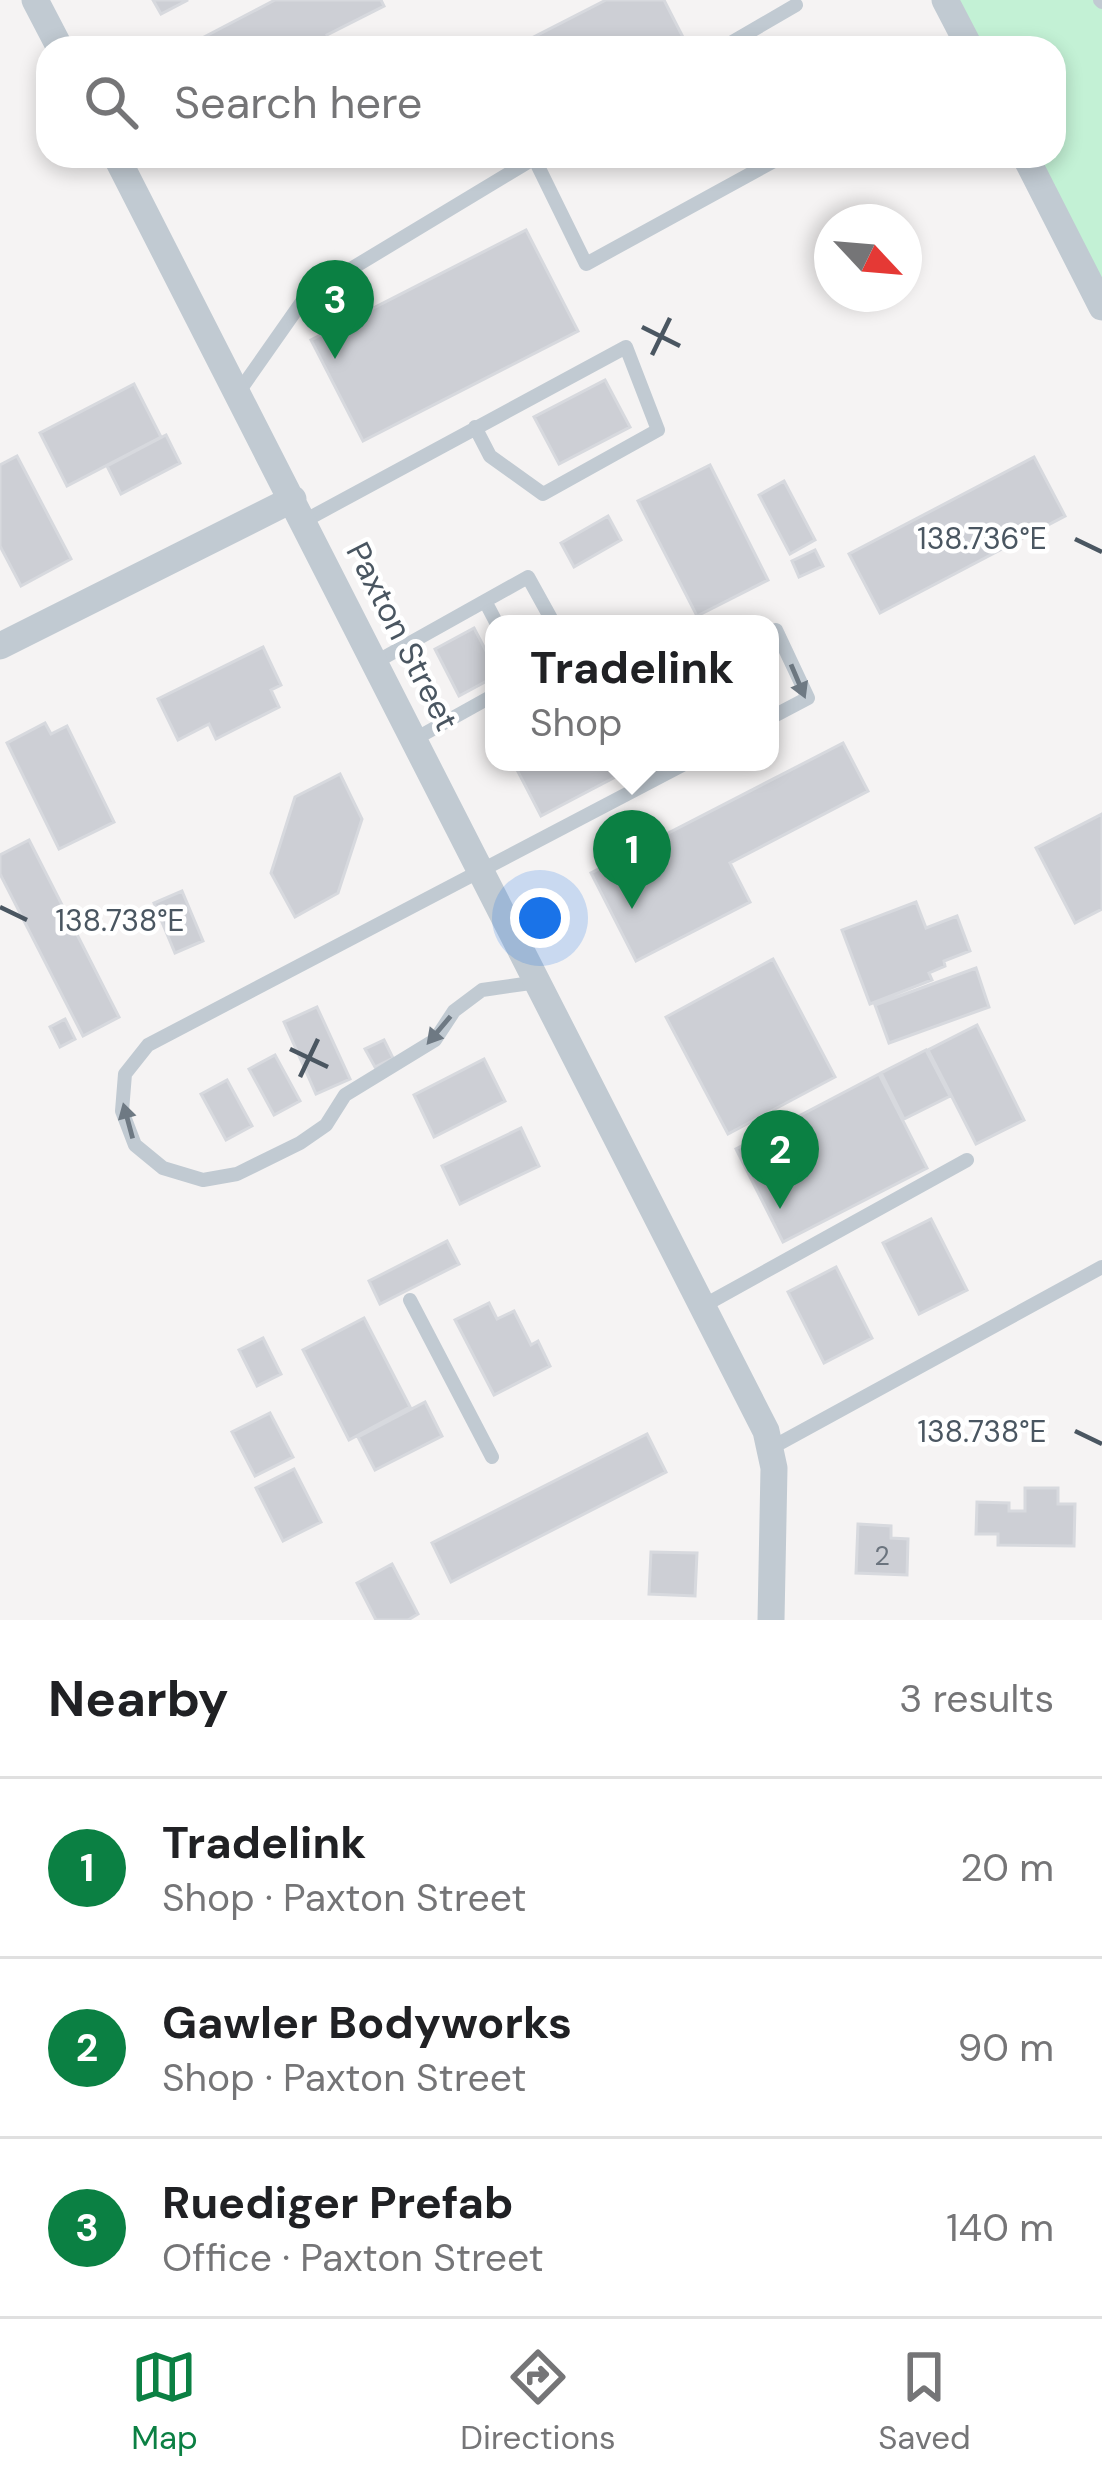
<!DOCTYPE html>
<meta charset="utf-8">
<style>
body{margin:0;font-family:"DM Sans",sans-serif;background:#f2f2f2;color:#202124}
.compass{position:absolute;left:814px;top:204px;width:108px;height:108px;border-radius:50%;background:#fff;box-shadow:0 6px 18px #0003;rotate:116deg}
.you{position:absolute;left:540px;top:918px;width:42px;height:42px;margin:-30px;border:9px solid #fff;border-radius:50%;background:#1a73e8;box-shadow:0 0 0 18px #1a73e833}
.badge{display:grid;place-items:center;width:78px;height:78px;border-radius:50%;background:#0b8043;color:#fff;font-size:39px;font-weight:700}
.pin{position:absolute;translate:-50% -99px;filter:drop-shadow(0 3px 6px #0008)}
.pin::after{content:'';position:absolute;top:63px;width:42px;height:36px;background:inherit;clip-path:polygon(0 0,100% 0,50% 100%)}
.popup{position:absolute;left:485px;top:615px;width:294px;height:156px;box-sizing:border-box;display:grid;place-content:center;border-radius:24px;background:#fff;filter:drop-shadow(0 3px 9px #0005);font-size:39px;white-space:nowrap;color:#757577}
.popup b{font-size:45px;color:#202124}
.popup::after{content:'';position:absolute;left:50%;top:100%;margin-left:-24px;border:24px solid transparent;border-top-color:#fff}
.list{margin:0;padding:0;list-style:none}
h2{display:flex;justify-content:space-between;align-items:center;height:156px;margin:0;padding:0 48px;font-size:51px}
h2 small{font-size:39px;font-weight:400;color:#757577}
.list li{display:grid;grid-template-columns:78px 1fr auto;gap:36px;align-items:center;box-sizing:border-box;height:180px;padding:0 48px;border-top:3px solid #e0e0e0}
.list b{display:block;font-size:45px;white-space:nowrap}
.list p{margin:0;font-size:39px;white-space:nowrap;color:#757577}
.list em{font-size:39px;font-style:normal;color:#757577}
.icon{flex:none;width:66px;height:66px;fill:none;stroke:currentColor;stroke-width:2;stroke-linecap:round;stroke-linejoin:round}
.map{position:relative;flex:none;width:1102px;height:1620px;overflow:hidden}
.search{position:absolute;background:#fff;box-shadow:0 6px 18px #0003;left:36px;right:36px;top:36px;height:132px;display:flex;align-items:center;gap:30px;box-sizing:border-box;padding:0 42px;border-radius:36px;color:#757577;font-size:45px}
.sheet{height:696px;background:#fff}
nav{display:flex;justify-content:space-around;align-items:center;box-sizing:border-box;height:168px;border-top:3px solid #e0e0e0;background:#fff;font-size:33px;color:#757577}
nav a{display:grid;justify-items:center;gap:6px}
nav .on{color:#0b8043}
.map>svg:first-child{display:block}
.green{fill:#c3f1d5}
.building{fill:#cdcfd5;stroke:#d7d9de;stroke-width:3}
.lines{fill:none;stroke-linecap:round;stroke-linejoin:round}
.service{stroke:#c1cad2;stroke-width:14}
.minor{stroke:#c1cad2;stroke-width:27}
.oneway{fill:#6e7983}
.ticks{fill:none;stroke:#4a5661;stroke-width:4.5}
.labels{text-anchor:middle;stroke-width:9;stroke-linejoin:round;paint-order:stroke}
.number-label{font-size:27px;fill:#6b747e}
.street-label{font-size:33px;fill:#4a5661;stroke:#fff}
.ticks-label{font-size:30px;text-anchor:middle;fill:#4a5661;stroke:#fff;stroke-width:9;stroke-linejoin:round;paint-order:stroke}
</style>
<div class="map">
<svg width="1102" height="1620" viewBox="0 0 1102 1620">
<rect width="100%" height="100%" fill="#f5f3f3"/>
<path class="green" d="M954 0H1102V296L1032 156H1054V48H978Z"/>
<path class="building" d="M153 0H188L161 14Z
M275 0H381L384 6 327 35 333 48H183Z
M606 0H664L688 47 535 48 530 39Z
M526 230 578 331 363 441 311 340Z
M605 380 630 427 559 464 534 417Z
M134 384 161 437 67 486 40 433Z
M166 435 180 463 121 494 107 466Z
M17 456 71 559 21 586 0 546V465Z
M1034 457 1065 516 880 613 849 554Z
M710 465 768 580 697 616 638 501Z
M784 481 815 540 790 554 759 495Z
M608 516 621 540 574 567 561 543Z
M815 550 823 566 799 577 792 561Z
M474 628 494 666V677L459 696 435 649Z
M263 647 281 685 271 690 279 707 216 739 209 724 178 740 158 699Z
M45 723 51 734 67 726 114 822 59 849 7 743Z
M843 743 868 791 730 863 750 902 636 961 591 873Z
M513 762H644L541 816Z
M340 774 362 819 338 893 295 917 271 873 295 797Z
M1102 814V909L1075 923 1036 848Z
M29 840 119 1017 83 1036 0 874V855Z
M182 891 203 941 175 953 154 903Z
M916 902 926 928 957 916 970 951 944 961 945 966 929 973 932 980 870 1004 842 930Z
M773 959 835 1077 728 1134 666 1017Z
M976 968 989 1007 889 1043 875 1005Z
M317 1007 350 1079 316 1094 284 1022Z
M65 1019 75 1039 60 1047 50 1027Z
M977 1025 1024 1120 976 1144 928 1050Z
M384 1040 393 1058 375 1067 365 1049Z
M926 1050 950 1096 904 1119 881 1073Z
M275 1055 300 1101 274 1115 249 1069Z
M484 1059 505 1101 434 1137 414 1095Z
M879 1074 927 1168 783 1242 736 1149Z
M227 1080 252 1126 226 1140 201 1094Z
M521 1128 539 1166 460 1204 442 1166Z
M931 1219 967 1290 919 1314 883 1243Z
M447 1241 459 1264 380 1304 369 1281Z
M836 1267 872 1338 824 1363 788 1292Z
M489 1303 497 1319 514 1311 531 1345 538 1341 550 1366 494 1395 455 1320Z
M364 1318 410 1407 349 1440 303 1350Z
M263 1338 281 1374 257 1386 239 1350Z
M425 1402 442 1436 375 1470 358 1437Z
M270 1413 293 1457 255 1476 232 1432Z
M647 1434 666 1472 451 1582 432 1543Z
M294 1469 321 1522 283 1541 256 1488Z
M1025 1488H1058V1504H1075L1074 1546 998 1545V1534H976L977 1502 1009 1503V1511H1025Z
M858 1524 891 1526V1538L908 1539 907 1575 856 1573Z
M651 1552 697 1553 695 1596 649 1594Z
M392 1564 418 1614 408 1620H376L357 1583Z"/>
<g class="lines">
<path class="service" d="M1100 0 1102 2
M722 48 796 5
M534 158 586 264 783 156
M238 393 306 296 538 156
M304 521 626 347 658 430 543 494 490 456 475 427
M485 601 497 624
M770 634 776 630 808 698 770 718
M376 662 528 577 554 624
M415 739 494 695
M538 982 482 990 454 1011 435 1040 345 1095 326 1125 300 1143 237 1174 203 1180 163 1168 135 1145 122 1111 125 1074 148 1045 688 762
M410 1300 492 1457
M703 1306 967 1160
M771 1448 1102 1267"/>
<path class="minor" d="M35 0 60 48
M945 0 970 48
M116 156 766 1431 774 1468 771 1620
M1025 156 1102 307
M0 646 293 499"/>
</g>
<defs><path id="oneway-solid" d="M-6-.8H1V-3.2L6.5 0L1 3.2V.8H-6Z" transform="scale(3)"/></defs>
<g class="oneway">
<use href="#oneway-solid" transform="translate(798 681) rotate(67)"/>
<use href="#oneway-solid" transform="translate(439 1030) rotate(130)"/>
<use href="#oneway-solid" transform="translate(128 1121) rotate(-105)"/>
</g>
<path class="ticks" d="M642 327 680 346M652 355 670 318M1075 539 1102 552M0 907 27 920M290 1049 328 1067M300 1077 318 1039M1075 1431 1102 1444"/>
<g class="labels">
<g class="number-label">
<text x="882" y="1565">2</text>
</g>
<g class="street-label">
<text transform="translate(403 636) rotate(63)" y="12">Paxton Street</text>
</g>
</g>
<g class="ticks-label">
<text x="982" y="549">138.736°E</text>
<text x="120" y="931">138.738°E</text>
<text x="982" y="1442">138.738°E</text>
</g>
</svg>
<svg class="compass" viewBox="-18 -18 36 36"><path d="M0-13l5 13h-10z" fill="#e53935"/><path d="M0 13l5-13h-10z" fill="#757577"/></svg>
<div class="you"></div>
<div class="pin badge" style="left:632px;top:909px">1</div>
<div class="popup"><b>Tradelink</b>Shop</div>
<div class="pin badge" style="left:780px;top:1209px">2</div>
<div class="pin badge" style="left:335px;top:359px">3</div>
<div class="search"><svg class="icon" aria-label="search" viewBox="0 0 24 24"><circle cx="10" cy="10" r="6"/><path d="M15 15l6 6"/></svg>Search here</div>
</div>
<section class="sheet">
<h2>Nearby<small>3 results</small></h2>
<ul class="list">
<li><span class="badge">1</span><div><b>Tradelink</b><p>Shop · Paxton Street</p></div><em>20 m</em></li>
<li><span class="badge">2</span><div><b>Gawler Bodyworks</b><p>Shop · Paxton Street</p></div><em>90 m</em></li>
<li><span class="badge">3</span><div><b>Ruediger Prefab</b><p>Office · Paxton Street</p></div><em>140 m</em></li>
</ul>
</section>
<nav>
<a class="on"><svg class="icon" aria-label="map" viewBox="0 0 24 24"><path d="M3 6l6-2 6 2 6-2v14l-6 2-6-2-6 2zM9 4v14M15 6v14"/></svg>Map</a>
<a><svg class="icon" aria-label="directions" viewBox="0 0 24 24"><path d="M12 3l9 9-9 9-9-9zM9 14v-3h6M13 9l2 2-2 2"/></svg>Directions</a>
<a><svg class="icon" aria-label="saved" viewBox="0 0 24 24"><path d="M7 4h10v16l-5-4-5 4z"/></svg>Saved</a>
</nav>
